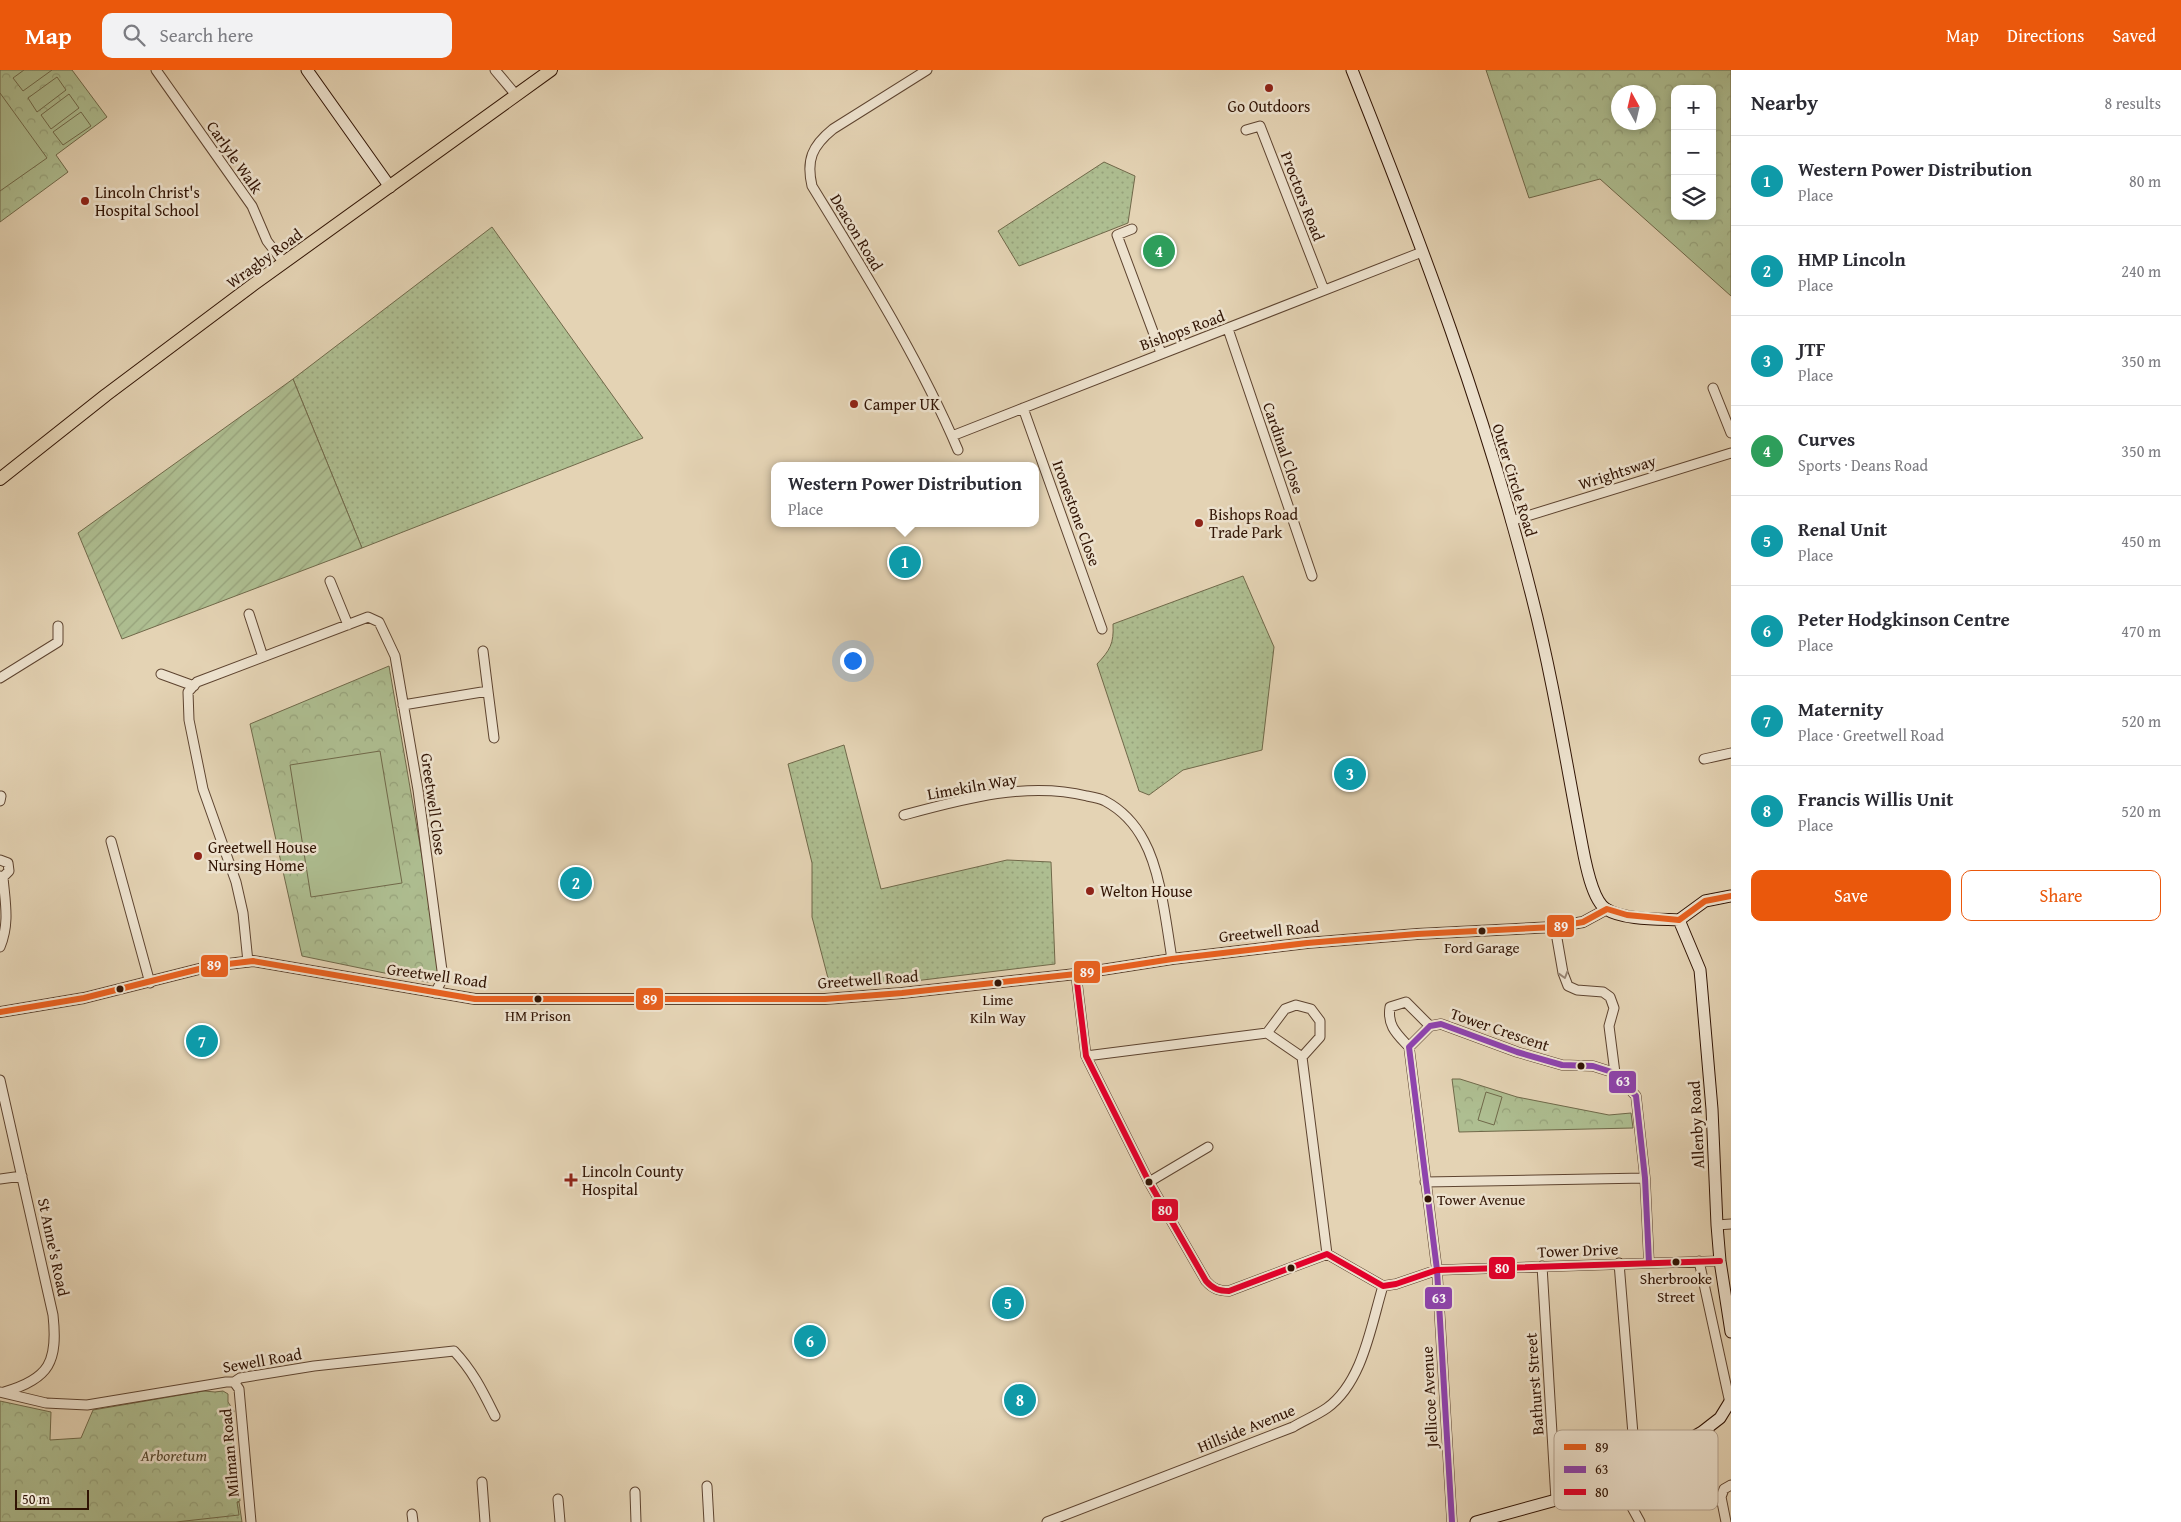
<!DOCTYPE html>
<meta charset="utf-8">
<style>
body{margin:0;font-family:"Gentium Book Plus",serif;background:#f2f2f3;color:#2b2b33}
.controls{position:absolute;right:15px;top:15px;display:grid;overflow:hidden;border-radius:10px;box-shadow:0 2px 8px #0003}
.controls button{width:45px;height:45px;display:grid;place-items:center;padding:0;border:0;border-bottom:1px solid #e1e1e2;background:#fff;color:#2b2b33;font:25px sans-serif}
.compass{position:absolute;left:1611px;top:15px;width:45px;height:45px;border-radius:50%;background:#fff;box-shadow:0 2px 8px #0003;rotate:352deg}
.scale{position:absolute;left:15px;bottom:12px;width:74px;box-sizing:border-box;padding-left:5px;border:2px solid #311404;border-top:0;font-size:14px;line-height:18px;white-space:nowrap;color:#311404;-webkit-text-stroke:4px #ede2ce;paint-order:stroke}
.you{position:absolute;left:852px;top:590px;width:18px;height:18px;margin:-12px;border:4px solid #fff;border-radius:50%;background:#1a73e8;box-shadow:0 0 0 8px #1a73e833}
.badge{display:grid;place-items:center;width:32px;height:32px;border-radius:50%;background:#ea580c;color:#fff;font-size:16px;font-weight:700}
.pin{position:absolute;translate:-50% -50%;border:2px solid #fff;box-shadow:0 1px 5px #0006}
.popup{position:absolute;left:771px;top:392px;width:268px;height:65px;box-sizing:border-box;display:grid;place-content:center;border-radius:10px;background:#fff;filter:drop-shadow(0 1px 4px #0005);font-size:16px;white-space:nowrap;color:#7c7c81}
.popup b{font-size:19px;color:#2b2b33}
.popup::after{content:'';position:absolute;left:50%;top:100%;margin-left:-10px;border:10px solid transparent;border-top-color:#fff}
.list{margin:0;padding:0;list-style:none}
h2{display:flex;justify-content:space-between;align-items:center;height:65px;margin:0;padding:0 20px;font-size:21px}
h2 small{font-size:16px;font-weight:400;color:#7c7c81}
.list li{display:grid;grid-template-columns:32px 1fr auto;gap:15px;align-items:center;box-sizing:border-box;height:90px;padding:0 20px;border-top:1px solid #e1e1e2}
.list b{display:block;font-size:19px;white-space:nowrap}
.list p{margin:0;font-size:16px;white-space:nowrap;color:#7c7c81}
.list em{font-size:16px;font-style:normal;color:#7c7c81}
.actions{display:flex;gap:10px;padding:15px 20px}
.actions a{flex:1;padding:11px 0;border:1px solid #ea580c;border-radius:10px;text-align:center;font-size:18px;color:#ea580c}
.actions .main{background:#ea580c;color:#fff}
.icon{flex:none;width:28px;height:28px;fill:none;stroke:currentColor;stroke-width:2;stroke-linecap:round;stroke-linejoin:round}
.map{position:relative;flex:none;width:1731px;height:1452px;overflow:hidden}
header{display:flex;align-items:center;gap:30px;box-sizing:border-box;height:70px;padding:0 25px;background:#ea580c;color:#fff}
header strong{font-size:24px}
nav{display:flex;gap:28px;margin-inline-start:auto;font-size:18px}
.search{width:350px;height:45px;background:#f2f2f3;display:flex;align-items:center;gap:12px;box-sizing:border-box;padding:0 18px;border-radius:10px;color:#7c7c81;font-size:19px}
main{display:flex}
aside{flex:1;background:#fff}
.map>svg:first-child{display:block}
.grass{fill:url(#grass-dots);stroke:#70694a}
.forest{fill:url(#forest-crowns);stroke:#70694a;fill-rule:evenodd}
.garden{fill:url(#garden-furrows);stroke:#70694a}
.pitch{fill:#aebe91;stroke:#70694a}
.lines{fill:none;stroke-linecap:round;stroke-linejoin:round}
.minor-casing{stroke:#5e4430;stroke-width:11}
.tertiary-casing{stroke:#5e4430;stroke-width:12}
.secondary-casing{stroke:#311404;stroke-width:13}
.primary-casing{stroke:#311404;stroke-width:14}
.minor{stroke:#ede2ce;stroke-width:9}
.tertiary{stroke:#ede2ce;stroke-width:10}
.secondary{stroke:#ede2ce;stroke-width:11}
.primary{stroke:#e4d3b4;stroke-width:12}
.bus-1-casing{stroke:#ede2ce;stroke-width:10}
.bus-2-casing{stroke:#ede2ce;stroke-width:10}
.bus-3-casing{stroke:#ede2ce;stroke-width:10}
.bus-1{stroke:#e86120;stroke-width:6}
.bus-2{stroke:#8e44ad;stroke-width:6}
.bus-3{stroke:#e4002b;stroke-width:6}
.oneway{stroke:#988573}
.poi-dot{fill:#8f2418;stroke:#ede2ce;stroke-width:2}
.bus-dot{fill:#311404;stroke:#ede2ce;stroke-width:2}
.labels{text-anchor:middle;stroke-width:5;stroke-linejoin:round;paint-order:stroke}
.bus-label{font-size:15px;fill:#311404;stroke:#ede2ce}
.poi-label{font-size:16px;fill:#311404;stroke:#ede2ce;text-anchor:start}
.street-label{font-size:16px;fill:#311404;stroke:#ede2ce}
.park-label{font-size:16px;font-style:italic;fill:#56472e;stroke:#ede2ce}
.key{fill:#ede2ce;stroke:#b5a491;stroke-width:1}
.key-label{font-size:14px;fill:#311404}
.line-badge{stroke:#ede2ce;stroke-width:2}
.badge-label{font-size:14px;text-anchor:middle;font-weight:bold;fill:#fff}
</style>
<header>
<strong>Map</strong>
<div class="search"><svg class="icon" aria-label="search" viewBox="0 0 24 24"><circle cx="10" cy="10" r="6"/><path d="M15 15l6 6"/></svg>Search here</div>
<nav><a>Map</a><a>Directions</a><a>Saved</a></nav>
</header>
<main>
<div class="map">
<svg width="1731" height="1452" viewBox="0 0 1731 1452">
<defs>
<pattern id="grass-dots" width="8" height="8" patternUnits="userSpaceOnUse" patternTransform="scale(1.25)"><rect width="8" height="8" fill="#aebe91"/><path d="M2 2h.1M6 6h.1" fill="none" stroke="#96a27b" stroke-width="1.8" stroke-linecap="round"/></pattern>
<pattern id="forest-crowns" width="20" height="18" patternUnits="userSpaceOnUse" patternTransform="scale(1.25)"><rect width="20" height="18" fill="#aebe91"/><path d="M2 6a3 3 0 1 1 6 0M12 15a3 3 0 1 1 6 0" fill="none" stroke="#96a27b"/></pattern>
<pattern id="garden-furrows" width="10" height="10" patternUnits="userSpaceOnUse" patternTransform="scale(1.25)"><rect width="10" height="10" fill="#aebe91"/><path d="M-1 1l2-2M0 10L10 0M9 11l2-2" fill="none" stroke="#96a27b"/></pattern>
</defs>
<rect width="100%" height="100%" fill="#e4d3b4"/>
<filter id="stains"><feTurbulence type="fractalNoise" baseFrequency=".004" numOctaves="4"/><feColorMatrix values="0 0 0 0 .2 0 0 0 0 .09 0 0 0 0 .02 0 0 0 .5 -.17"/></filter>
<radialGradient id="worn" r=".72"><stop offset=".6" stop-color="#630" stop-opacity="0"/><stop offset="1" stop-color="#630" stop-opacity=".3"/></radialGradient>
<path class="grass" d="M1104 92 1135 106 1128 153 1019 196 998 161Z
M492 157 643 368 362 478 293 309Z
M1243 506 1274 577 1262 680 1183 700 1149 725 1139 721 1097 594C1110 580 1114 574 1113 554Z
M844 675 881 819 1007 790 1051 792 1055 894 898 913 829 912 812 847V793L788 694Z
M239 1432 242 1452H112L111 1447Z"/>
<path class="forest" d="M0 0H72L107 47 56 85 68 102 0 152Z
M1486 0H1731V226L1600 109 1529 128ZM1675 19H1712V146H1675ZM1618 22H1648V52H1618Z
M389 596 443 908 428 912 302 886 250 654Z
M1452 1009H1460L1517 1027 1609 1045 1631 1043 1633 1058 1459 1062Z
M204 1321 215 1322 223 1321 228 1324V1332L234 1341 231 1351 240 1431 237 1432 239 1445 176 1452H0V1331L51 1342 50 1370 81 1368 93 1340Z"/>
<path class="garden" d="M293 309 362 478 122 569 78 463Z"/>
<path class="pitch" d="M24 0H52L23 21 13 8Z
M57 7 66 20 37 42 28 28Z
M0 23 47 88 0 121Z
M69 24 79 38 51 59 41 45Z
M81 42 91 56 63 75 53 62Z
M380 681 402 813 311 827 290 695Z
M1486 1022 1502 1027 1494 1055 1478 1050Z"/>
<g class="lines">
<g class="minor-casing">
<path id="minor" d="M156 0 252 136 267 171 284 193
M495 0 516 25
M927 0 833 59C812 76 806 90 812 116 864 201 919 288 958 380
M1246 60 1260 56 1324 220
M1132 159 1117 165 1161 283
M1228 259 1312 506
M1713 318 1731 363
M1023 338 1102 559
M952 366 1422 182
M1511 451 1731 383
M330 511 348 555
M249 544 263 587
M161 604 194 616
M0 608 58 572V556
M488 621 494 668
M403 635 488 621 483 581
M1704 689 1731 683
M0 731 1 726
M904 745C963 729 1027 711 1087 726 1093 727 1100 728 1105 731 1122 740 1135 754 1144 771 1161 802 1166 853 1172 889
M111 771 150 913
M0 790 8 793 9 801 3 807
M0 806 3 807C5 832 10 853 0 877
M1555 857 1563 903 1568 916 1577 920 1603 922 1610 927 1614 938 1609 956 1615 1003
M248 892 243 843 236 812 203 719 189 650 188 622 197 612 368 547 379 552 395 586 418 720 443 908 435 923
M1076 904 1086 986 1149 1112 1206 1211C1213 1219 1219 1221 1229 1221L1327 1184 1383 1216 1396 1214 1437 1200 1720 1191
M1267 963 1285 939 1296 935 1311 939 1320 951V967L1302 987
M1409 977C1397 964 1387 956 1390 937L1406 932 1430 956
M1086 986 1267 963 1302 987 1327 1184
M0 1010 53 1245C58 1291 50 1309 4 1322
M0 1109 22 1106
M1149 1112 1208 1077
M1425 1112 1645 1108
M1717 1155 1731 1154
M1699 1191 1730 1333
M1619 1193 1636 1401
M1542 1196 1556 1430
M234 1312 239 1319 251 1452
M0 1322 46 1333 87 1335 226 1312H234L240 1308 314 1296 454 1281C473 1301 483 1322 495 1346
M1622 1408 1628 1430 1640 1452
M482 1412 485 1452
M707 1416 709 1452
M635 1422 636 1452
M558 1429 560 1452
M412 1444 413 1452
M1047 1452 1293 1357C1305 1350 1317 1345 1327 1338 1363 1312 1371 1255 1383 1216
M1452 1452 1437 1200 1409 977 1430 956 1441 954 1517 982 1562 995 1593 996 1615 1003 1636 1026 1645 1108 1649 1193
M1726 1452 1721 1427 1724 1419 1731 1415"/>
</g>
<g class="tertiary-casing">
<path id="tertiary" d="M0 942 84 928 211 896 253 891 475 929H825L902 923 1076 904 1172 889 1307 873 1417 864 1555 857 1583 852 1607 839"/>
</g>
<g class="secondary-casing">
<path id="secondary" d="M307 0 390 117
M1352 0C1421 172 1487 347 1532 527 1553 609 1566 692 1582 775 1585 791 1592 830 1606 839 1623 850 1659 849 1679 850L1705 831 1731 826
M1679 850 1700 900 1701 911 1712 1039 1717 1155 1720 1191 1731 1262
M1476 1452 1556 1430 1622 1408 1702 1362 1720 1348 1731 1330"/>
</g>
<g class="primary-casing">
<path id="primary" d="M0 409 106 325 254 214 551 0"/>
</g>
<use href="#minor" class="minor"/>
<use href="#tertiary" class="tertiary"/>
<use href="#secondary" class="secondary"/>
<use href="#primary" class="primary"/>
<g class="bus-1-casing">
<path id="bus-1" d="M0 942 84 928 211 896 253 891 475 929H825L902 923 1076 904 1172 889 1307 873 1417 864 1555 857 1583 852 1607 839 1627 845 1679 850 1705 831 1731 826"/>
</g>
<g class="bus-2-casing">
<path id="bus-2" d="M1452 1452 1437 1200 1409 977 1430 956 1441 954 1517 982 1562 995 1593 996 1615 1003 1636 1026 1645 1108 1649 1193"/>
</g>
<g class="bus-3-casing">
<path id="bus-3" d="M1076 904 1086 986 1149 1112 1206 1211C1213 1219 1219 1221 1229 1221L1327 1184 1383 1216 1396 1214 1437 1200 1720 1191"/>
</g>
<use href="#bus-1" class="bus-1"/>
<use href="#bus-2" class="bus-2"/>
<use href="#bus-3" class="bus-3"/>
</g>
<defs><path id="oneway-chevron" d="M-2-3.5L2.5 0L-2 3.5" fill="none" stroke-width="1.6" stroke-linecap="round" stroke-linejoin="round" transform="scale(1.25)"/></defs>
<use class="oneway" href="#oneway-chevron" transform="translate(1564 905) rotate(73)"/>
<g class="poi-dot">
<circle cx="1269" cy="18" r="5"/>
<circle cx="85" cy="131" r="5"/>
<circle cx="854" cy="334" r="5"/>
<circle cx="1199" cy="453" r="5"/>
<circle cx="198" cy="786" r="5"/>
<circle cx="1090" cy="821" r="5"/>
<path d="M568.5 1102.5h5v5h5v5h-5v5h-5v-5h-5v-5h5z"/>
</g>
<g class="bus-dot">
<circle cx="1482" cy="861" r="4.5"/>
<circle cx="998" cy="913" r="4.5"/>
<circle cx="120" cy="919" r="4.5"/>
<circle cx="538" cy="929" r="4.5"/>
<circle cx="1581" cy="996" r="4.5"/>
<circle cx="1149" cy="1112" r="4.5"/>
<circle cx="1428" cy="1129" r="4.5"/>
<circle cx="1676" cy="1192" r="4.5"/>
<circle cx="1291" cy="1198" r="4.5"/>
</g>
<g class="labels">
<g class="bus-label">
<text x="1482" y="883">Ford Garage</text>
<text x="998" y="935">Lime<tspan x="998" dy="18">Kiln Way</tspan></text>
<text x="538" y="951">HM Prison</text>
<text x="1437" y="1135" text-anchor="start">Tower Avenue</text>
<text x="1676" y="1214">Sherbrooke<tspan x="1676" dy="18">Street</tspan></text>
</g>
<g class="poi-label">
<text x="1269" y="42" text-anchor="middle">Go Outdoors</text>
<text x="95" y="128">Lincoln Christ's<tspan x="95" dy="18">Hospital School</tspan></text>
<text x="864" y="340">Camper UK</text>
<text x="1209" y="450">Bishops Road<tspan x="1209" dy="18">Trade Park</tspan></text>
<text x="208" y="783">Greetwell House<tspan x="208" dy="18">Nursing Home</tspan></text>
<text x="1100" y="827">Welton House</text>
<text x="582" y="1107">Lincoln County<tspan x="582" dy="18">Hospital</tspan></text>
</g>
<g class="street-label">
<text transform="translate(235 87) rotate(55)" y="6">Carlyle Walk</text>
<text transform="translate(1303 126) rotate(69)" y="6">Proctors Road</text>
<text transform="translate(857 162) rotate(59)" y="6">Deacon Road</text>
<text transform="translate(264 188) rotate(-36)" y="6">Wragby Road</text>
<text transform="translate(1182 260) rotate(-20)" y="6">Bishops Road</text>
<text transform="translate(1284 378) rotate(71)" y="6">Cardinal Close</text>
<text transform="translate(1617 402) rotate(-18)" y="6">Wrightsway</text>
<text transform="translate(1515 410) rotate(73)" y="6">Outer Circle Road</text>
<text transform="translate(1077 443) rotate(70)" y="6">Ironestone Close</text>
<text transform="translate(972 716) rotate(-10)" y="6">Limekiln Way</text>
<text transform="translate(434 734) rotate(82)" y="6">Greetwell Close</text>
<text transform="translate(1269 861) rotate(-6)" y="6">Greetwell Road</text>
<text transform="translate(437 905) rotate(8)" y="6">Greetwell Road</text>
<text transform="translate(868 909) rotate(-4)" y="6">Greetwell Road</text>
<text transform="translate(1500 959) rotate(19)" y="6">Tower Crescent</text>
<text transform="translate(1696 1055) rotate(-93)" y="6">Allenby Road</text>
<text transform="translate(54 1177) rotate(78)" y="6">St Anne's Road</text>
<text transform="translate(1578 1180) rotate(-2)" y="6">Tower Drive</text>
<text transform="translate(262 1290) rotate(-10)" y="6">Sewell Road</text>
<text transform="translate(1534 1314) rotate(-94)" y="6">Bathurst Street</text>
<text transform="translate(1429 1327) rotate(-93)" y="6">Jellicoe Avenue</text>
<text transform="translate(1246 1358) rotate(-22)" y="6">Hillside Avenue</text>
<text transform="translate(229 1383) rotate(-95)" y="6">Milman Road</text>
</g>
<g class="park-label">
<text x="174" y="1391">Arboretum</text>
</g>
</g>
<rect x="1554" y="1360" width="164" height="80" rx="8" class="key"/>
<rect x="1564" y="1374" width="22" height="6" fill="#e86120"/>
<rect x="1564" y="1396" width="22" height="7" fill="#8e44ad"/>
<rect x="1564" y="1419" width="22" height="6" fill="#e4002b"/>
<g class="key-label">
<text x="1595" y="1382">89</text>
<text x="1595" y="1404">63</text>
<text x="1595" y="1427">80</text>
</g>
<g class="line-badge">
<rect x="1546" y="844" width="29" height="24" rx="5" fill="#e86120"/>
<rect x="200" y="884" width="29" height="24" rx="5" fill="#e86120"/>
<rect x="1073" y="890" width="28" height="24" rx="5" fill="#e86120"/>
<rect x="635" y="917" width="29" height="24" rx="5" fill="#e86120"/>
<rect x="1608" y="1000" width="29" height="24" rx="5" fill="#8e44ad"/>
<rect x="1151" y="1128" width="28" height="24" rx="5" fill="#e4002b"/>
<rect x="1488" y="1186" width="28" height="24" rx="5" fill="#e4002b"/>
<rect x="1424" y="1216" width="29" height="24" rx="5" fill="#8e44ad"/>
</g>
<g class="badge-label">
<text x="1561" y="861">89</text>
<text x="214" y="900">89</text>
<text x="1087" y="907">89</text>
<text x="650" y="934">89</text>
<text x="1623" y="1016">63</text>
<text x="1165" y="1145">80</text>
<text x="1502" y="1203">80</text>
<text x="1439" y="1233">63</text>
</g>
<rect width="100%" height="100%" filter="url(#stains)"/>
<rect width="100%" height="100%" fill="url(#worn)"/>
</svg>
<div class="controls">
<button>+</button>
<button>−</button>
<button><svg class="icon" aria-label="layers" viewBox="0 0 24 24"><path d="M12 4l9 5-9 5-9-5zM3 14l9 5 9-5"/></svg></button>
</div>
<svg class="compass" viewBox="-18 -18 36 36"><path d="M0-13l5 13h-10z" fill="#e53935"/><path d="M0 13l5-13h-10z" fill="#7c7c81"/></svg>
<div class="scale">50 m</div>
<div class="you"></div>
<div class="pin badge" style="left:905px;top:492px;background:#0f9aa8">1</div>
<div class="popup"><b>Western Power Distribution</b>Place</div>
<div class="pin badge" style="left:576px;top:813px;background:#0f9aa8">2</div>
<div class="pin badge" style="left:1350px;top:704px;background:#0f9aa8">3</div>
<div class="pin badge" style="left:1159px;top:181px;background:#2e9e5b">4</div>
<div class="pin badge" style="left:1008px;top:1233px;background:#0f9aa8">5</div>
<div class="pin badge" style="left:810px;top:1271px;background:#0f9aa8">6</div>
<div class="pin badge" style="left:202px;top:971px;background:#0f9aa8">7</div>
<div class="pin badge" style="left:1020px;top:1330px;background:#0f9aa8">8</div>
</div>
<aside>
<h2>Nearby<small>8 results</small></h2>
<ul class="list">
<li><span class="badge" style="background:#0f9aa8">1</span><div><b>Western Power Distribution</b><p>Place</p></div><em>80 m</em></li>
<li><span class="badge" style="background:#0f9aa8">2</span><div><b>HMP Lincoln</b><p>Place</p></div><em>240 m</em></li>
<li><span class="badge" style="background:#0f9aa8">3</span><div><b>JTF</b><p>Place</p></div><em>350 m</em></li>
<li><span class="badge" style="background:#2e9e5b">4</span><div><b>Curves</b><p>Sports · Deans Road</p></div><em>350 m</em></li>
<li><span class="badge" style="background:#0f9aa8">5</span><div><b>Renal Unit</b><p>Place</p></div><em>450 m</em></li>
<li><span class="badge" style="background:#0f9aa8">6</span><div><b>Peter Hodgkinson Centre</b><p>Place</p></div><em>470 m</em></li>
<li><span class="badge" style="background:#0f9aa8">7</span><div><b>Maternity</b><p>Place · Greetwell Road</p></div><em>520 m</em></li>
<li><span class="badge" style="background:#0f9aa8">8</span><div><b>Francis Willis Unit</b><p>Place</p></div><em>520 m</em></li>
</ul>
<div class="actions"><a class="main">Save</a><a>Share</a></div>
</aside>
</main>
